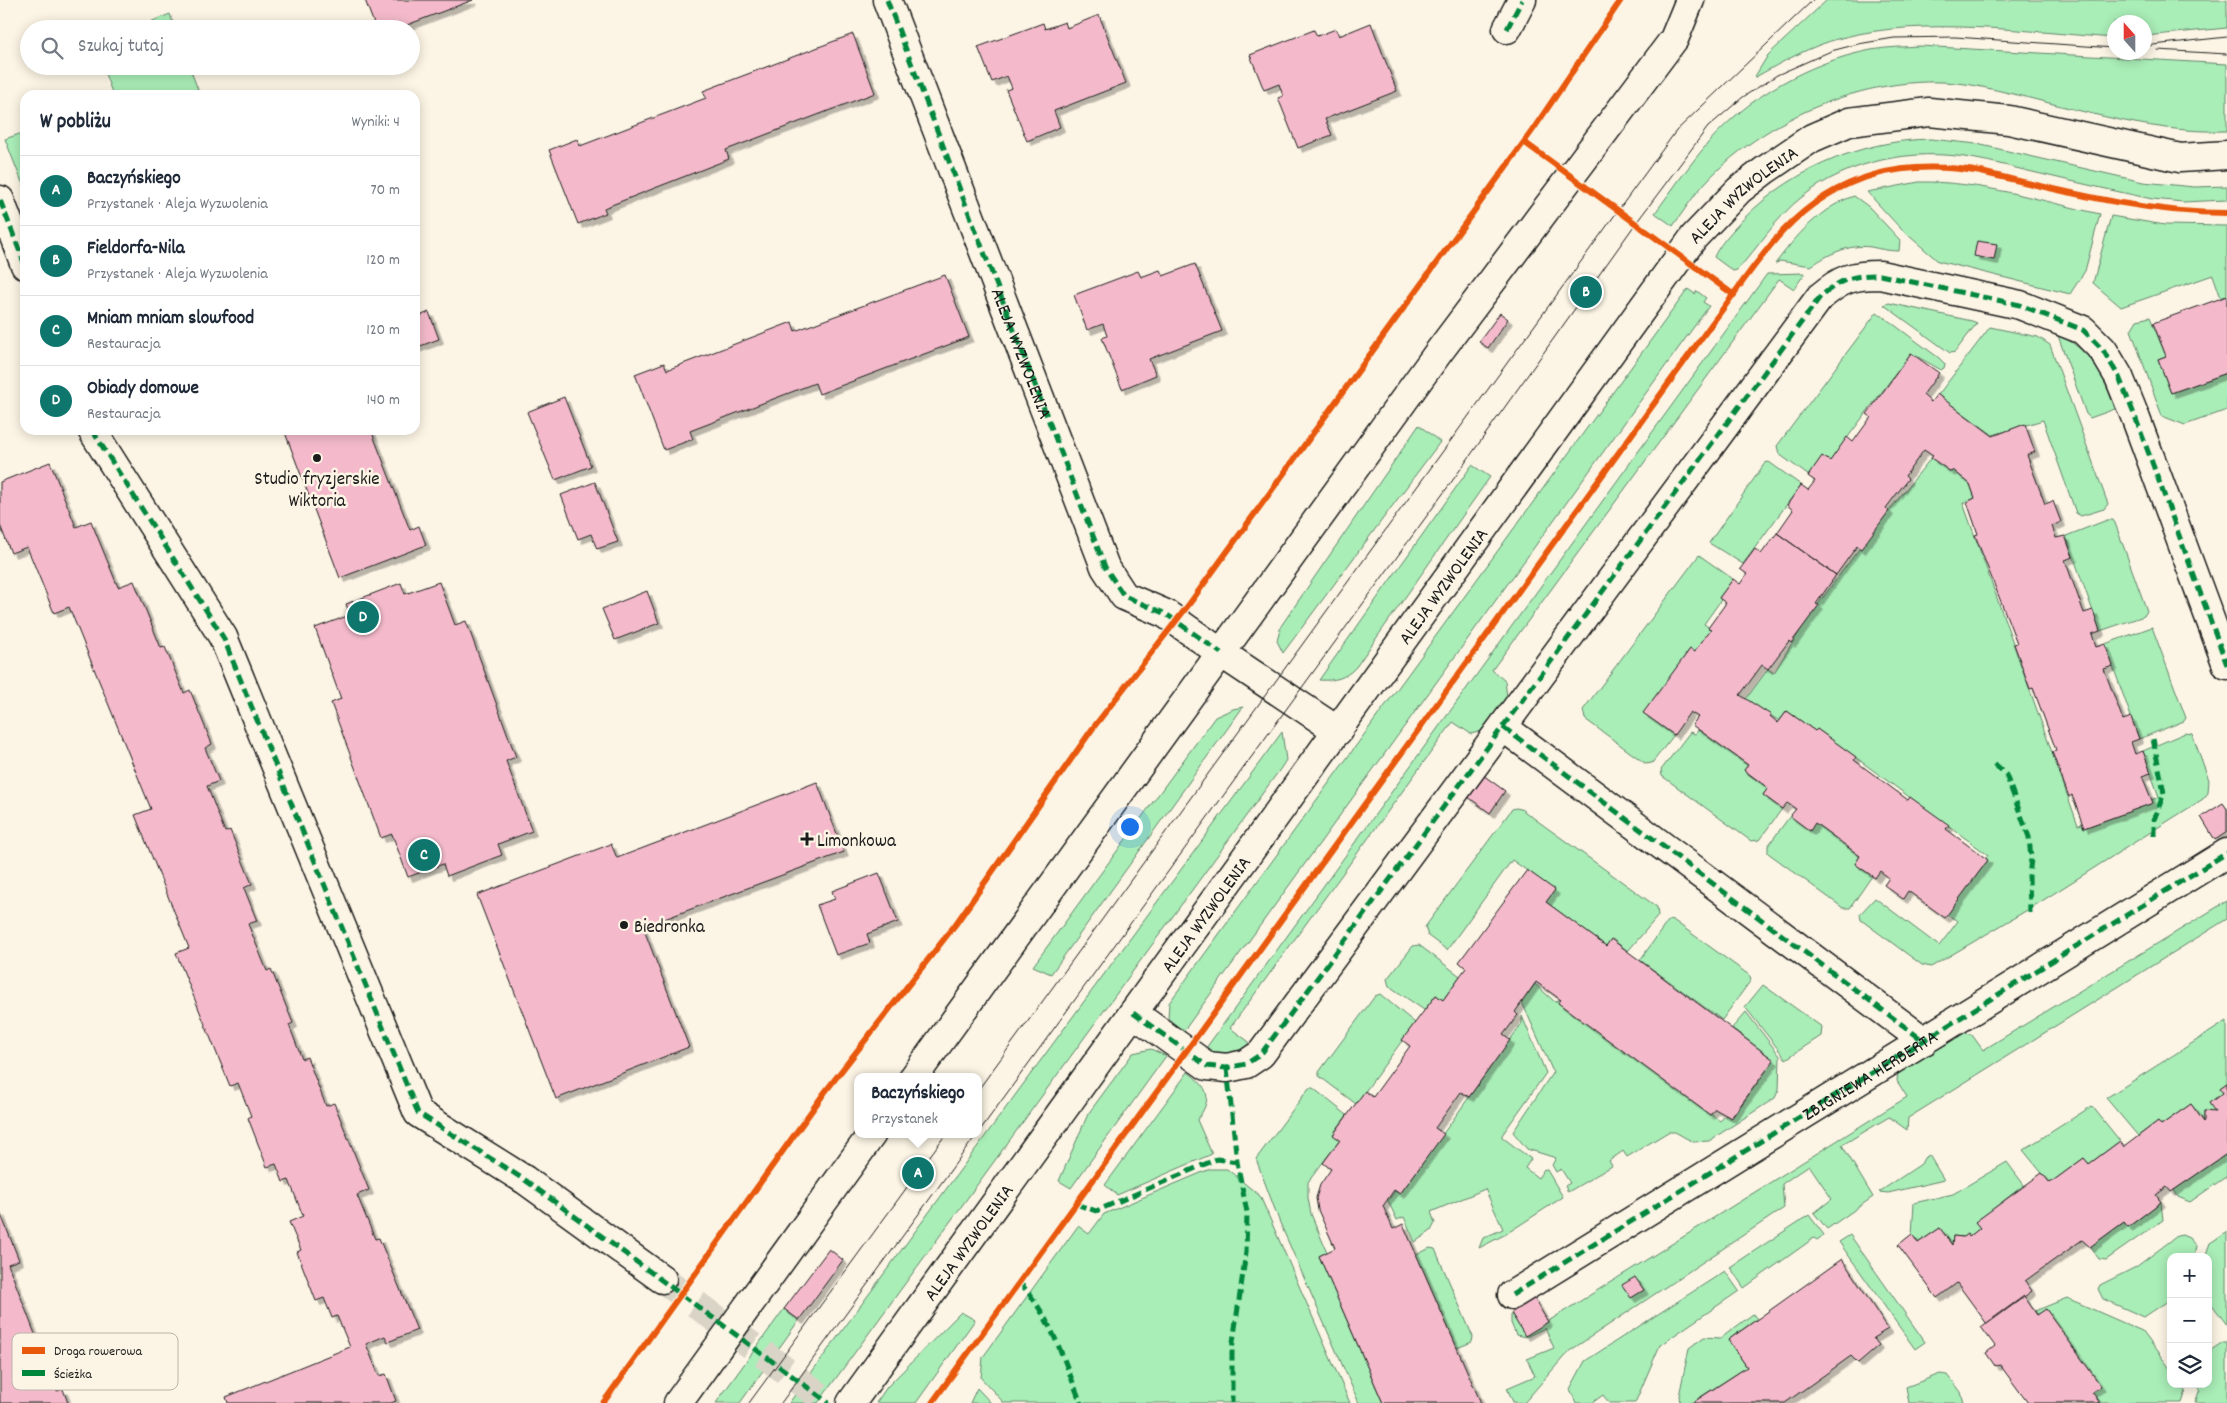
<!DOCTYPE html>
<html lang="pl">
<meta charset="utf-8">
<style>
body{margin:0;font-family:Dekko,sans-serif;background:#f2f2f3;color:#1f2937}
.controls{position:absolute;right:15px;bottom:15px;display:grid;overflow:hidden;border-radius:10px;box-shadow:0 2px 12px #0003}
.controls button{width:45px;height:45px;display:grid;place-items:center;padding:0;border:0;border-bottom:1px solid #e0e1e3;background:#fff;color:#1f2937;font:25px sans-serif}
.compass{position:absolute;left:2107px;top:15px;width:45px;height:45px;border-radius:50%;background:#fff;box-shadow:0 2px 12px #0003;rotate:339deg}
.you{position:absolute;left:1129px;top:826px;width:18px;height:18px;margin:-12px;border:4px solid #fff;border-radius:50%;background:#1a73e8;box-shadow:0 0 0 8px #1a73e833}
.badge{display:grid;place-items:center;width:32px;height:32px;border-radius:50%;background:#0f766e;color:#fff;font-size:16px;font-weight:700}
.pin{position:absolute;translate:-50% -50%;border:2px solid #fff;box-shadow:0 1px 5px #0006}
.popup{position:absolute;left:854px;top:1073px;width:128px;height:65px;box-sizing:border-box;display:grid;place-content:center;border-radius:10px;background:#fff;filter:drop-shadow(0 1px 4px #0005);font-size:16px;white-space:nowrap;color:#747a83}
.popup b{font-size:19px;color:#1f2937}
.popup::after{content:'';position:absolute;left:50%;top:100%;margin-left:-10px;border:10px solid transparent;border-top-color:#fff}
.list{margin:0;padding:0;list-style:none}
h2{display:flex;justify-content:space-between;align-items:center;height:65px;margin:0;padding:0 20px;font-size:21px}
h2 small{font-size:16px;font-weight:400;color:#747a83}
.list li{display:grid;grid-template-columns:32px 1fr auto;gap:15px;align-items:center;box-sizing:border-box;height:70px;padding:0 20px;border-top:1px solid #e0e1e3}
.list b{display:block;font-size:19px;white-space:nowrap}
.list p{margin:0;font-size:16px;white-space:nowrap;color:#747a83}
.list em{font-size:16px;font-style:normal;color:#747a83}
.icon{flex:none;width:28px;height:28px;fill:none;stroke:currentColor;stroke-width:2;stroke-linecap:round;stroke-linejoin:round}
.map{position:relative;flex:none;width:2227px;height:1403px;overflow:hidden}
.search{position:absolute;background:#fff;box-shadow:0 2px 12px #0003;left:20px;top:20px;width:400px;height:55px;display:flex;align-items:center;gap:12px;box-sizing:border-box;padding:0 18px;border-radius:28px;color:#747a83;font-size:19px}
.panel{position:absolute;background:#fff;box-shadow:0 2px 12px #0003;left:20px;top:90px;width:400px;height:345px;border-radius:15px}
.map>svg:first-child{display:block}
.green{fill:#a9edb7;stroke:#62846a}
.building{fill:#f4bacb;stroke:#1c1c1c;filter:url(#shadow)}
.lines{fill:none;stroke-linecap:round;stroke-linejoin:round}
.street-tunnel{stroke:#dad4c7;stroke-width:28;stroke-dasharray:28 14;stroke-linecap:butt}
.street-casing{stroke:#1c1c1c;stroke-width:31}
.secondary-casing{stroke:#1c1c1c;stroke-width:31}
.street{stroke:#fcf5e5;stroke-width:28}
.secondary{stroke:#fcf5e5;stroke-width:28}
.tram{stroke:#1c1c1c;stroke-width:1}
.quiet{stroke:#00873e;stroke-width:5;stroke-dasharray:10 5;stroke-linecap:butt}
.cycleway-casing{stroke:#fcf5e5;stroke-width:9}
.cycleway{stroke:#e8590c;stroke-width:6}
.poi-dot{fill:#1c1c1c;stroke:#fcf5e5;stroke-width:2}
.labels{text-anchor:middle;stroke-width:5;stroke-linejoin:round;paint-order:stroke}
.street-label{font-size:19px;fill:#1c1c1c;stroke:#fcf5e5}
.poi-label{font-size:19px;fill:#1c1c1c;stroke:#fcf5e5;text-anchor:start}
.key{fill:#fcf5e5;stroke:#b9b4a9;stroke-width:1}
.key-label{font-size:14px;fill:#1c1c1c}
</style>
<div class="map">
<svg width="2227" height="1403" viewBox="0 0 2227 1403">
<defs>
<filter id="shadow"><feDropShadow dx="4.5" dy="4.5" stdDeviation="0" flood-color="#0004"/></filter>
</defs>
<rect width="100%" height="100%" fill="#fcf5e5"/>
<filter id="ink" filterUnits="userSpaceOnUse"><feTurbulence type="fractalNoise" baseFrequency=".02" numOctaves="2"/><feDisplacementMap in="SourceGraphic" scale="10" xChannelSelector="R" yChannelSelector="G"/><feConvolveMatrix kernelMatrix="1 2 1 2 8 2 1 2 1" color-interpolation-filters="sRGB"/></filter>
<g filter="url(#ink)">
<path class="green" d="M1827 0H2227V28L2145 36 2144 22H2114V38C2028 32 1924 16 1841 38 1810 46 1782 62 1754 78L1768 55Z
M170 14 175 29H133Z
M1920 46 2227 64V131C2143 134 2064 104 1982 87 1887 66 1770 112 1705 183 1693 196 1683 212 1673 226L1655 213C1672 190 1689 165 1708 143 1749 96 1809 62 1871 50 1887 47 1904 47 1920 46Z
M102 66H189L200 95H113Z
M25 132V190L5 139Z
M1931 139 1977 144 2143 182 2194 187 2227 186V200L2183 202 2152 199C2115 191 2078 183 2041 174 2018 169 1995 162 1971 158 1913 148 1849 160 1802 197 1777 216 1759 247 1737 270L1733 271 1714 257C1718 247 1727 237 1734 229 1783 173 1858 140 1931 139Z
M1919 182C1981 181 2041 201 2100 214L2085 271 2070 294 1938 261 1901 229 1867 192Z
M1854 196 1869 207 1900 240 1899 251C1889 251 1880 249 1871 247 1848 244 1829 254 1811 266L1780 261 1775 264C1795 237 1821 207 1854 196Z
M2111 216 2165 225 2227 226V296L2221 298 2213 275 2121 307 2093 283Z
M1805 273 1794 289 1779 279 1492 670 1505 681 1507 697 1482 731 1471 734 1453 722 1230 1028 1248 1041V1052C1234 1058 1218 1056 1206 1048L1767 274Z
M1688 289 1695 294 1697 291 1706 298 1703 302 1709 306 1183 1032 1168 1018 1169 1003Z
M1889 303 1972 321 1977 323 1955 352 1950 353 1884 305Z
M1877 312 1939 358 1945 364 1944 368 1941 370 1911 353 1830 461 1809 476 1779 454 1777 446Z
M2150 317 2166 356 2158 359 2171 393 2227 373V410L2185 425 2162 416 2131 330 2137 320Z
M1990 327 2038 337 2050 345 2108 504 2104 509 2081 516 2076 513 2043 420 1993 435 1938 395Z
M2057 333C2092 353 2102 371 2115 409L2090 418 2086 414Z
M1419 425 1440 442 1283 653 1277 641 1281 626Z
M1931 458 1951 472 1953 470 1970 484 1975 498 1963 503 2078 825 2082 824 2084 828 2152 803 2151 800 2159 797 2143 751 2185 733 2192 734 2209 780 2208 793 2203 799 2034 906 1931 967 1922 965 1861 920 1860 914 1875 898 1939 946 1958 921 1947 915 1988 860 1986 858 1988 855 1817 729 1815 731 1787 711 1779 721 1746 699 1768 669 1774 673C1818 597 1877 526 1931 458Z
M1769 462 1801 485 1743 564 1709 543 1765 463Z
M1472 465 1490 477 1356 667C1345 679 1334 681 1319 680Z
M2107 520H2113L2115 523 2147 611 2144 616 2100 631 2066 536Z
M1699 555 1733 579 1719 598 1721 600 1704 624 1711 629 1694 652 1690 649 1644 713 1674 735 1652 763 1646 764 1585 719 1583 710Z
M2152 627 2186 718 2184 721 2139 739 2105 644Z
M1243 707 1051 974 1033 966 1215 717 1233 709Z
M1699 730 1748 765 1744 771 1768 788 1763 795 1782 809 1759 840 1751 841 1662 776 1661 770 1690 732 1695 734Z
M1282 732 1286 760 1281 768 818 1403H789Z
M1516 808 1521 809 1657 907 1658 916 1628 951 1612 939 1606 946 1546 902 1554 890 1512 860 1447 950 1428 936 1425 927 1512 809Z
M1790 816 1815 823 1860 856 1855 864 1872 876 1850 908H1843L1768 853V846Z
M2227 901V919L1908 1118 1907 1130 1889 1117 1842 1145 1873 1197 1827 1229 1814 1213 1832 1199 1809 1165 1782 1184 1784 1208 1568 1352 1524 1403 1513 1402 1507 1388 1535 1376 1527 1359 1554 1348 1545 1328 1526 1337 1516 1335 1511 1323V1313L1526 1335 1907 1097 1897 1081 1898 1070 1963 1031 1972 1035 1983 1050Z
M1673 920 1749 975 1751 980 1722 1020 1640 960 1668 921Z
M1419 945 1460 976 1443 1000 1436 995 1424 1010 1389 986 1387 979 1413 946Z
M1535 984 1555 1002 1561 1000 1559 1003 1720 1121 1726 1115 1732 1118 1774 1060 1732 1028 1746 1012 1780 1056 1779 1089 1775 1098 1709 1141 1693 1142 1675 1132H1668L1627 1157 1623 1151 1609 1161 1612 1166 1568 1192 1565 1186 1570 1183 1561 1169 1556 1172 1552 1165 1556 1158 1527 1149 1513 1132 1553 1072 1522 1002Z
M1763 985 1822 1027 1821 1036 1786 1059 1745 1007Z
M1380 994 1415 1023 1356 1104 1319 1076V1072L1375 996Z
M1522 1016 1546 1073 1502 1135V1137L1531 1159 1525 1168 1538 1178 1544 1169 1547 1170 1563 1197 1506 1234 1479 1248 1483 1238 1503 1229 1485 1189 1431 1212 1435 1223 1431 1231 1415 1242 1404 1217 1397 1220 1388 1201 1395 1191 1400 1194 1522 1023Z
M2227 1021V1083L2220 1088 2223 1093 2215 1112 2204 1111V1122L2191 1104 2161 1125 2158 1121 2138 1136 2106 1098Z
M1151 1049 1166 1056 1071 1188 1059 1181 1088 1114 1133 1053Z
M1188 1072C1209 1088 1213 1098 1197 1120L1212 1154 1117 1195 1105 1185Z
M1309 1088H1313L1347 1115 1333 1134 1340 1140 1308 1182V1198L1311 1214 1327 1252 1319 1256 1383 1403H1359L1280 1223 1256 1159Z
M2092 1106 2120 1141 2089 1164 2084 1158 2050 1183 2023 1150Z
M1929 1155 1944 1180 1888 1193 1879 1192 1921 1164 1924 1158Z
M2225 1155 2227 1158V1176L2190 1202 2178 1197 2174 1190Z
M2007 1162 2024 1185 1976 1222 1980 1228 1969 1237 1967 1234 1963 1237 1953 1236 1952 1245 1940 1228 1918 1243 1912 1234 1914 1203 1953 1194Z
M1210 1169H1227L1260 1196 1350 1403H1004L981 1378 983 1357 1078 1226 1089 1234 1104 1214Z
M2161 1202 2163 1220 2106 1260 2099 1259 2090 1247 2124 1222 2128 1227Z
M1809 1215 1824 1235 1817 1240 1814 1238 1744 1288 1730 1267Z
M2227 1232V1325L2208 1299V1257H2205L2210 1243Z
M1850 1235 1925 1342 1915 1349 1839 1242Z
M2182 1235 2189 1238 2196 1246 2194 1257H2171V1299L2144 1317 2103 1299 2098 1289 2100 1285 2136 1267 2177 1236Z
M1430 1248 1435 1249 1438 1256 1473 1337 1472 1342 1457 1348 1416 1255Z
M1725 1271 1739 1291 1660 1345 1635 1403H1609L1603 1395 1592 1403H1576L1570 1389 1585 1361Z
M2067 1298 2142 1331 2171 1370V1384H2181L2186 1391 2182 1403H2100L2046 1309 2037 1315 2035 1311Z
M784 1309 799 1320 740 1403H716Z
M961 1312 975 1320 916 1403H876L887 1387Z
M1753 1314 1757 1319 1728 1340 1747 1367 1691 1403H1680L1679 1396 1689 1348 1704 1337 1721 1338Z
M2223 1343H2227V1403H2195L2200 1389 2196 1384H2208V1353Z
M1940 1374 1948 1375 1961 1392 1964 1403H1909L1906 1387Z
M977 1388 991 1403H970Z"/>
<path class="building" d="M365 0H473L407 25 409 29H376Z
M1099 15 1126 83 1054 111 1060 127 1027 141 1006 90 1012 88 1007 76 992 82 978 47 1043 23 1045 29 1065 22 1067 28Z
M1371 23 1397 91 1325 119 1332 135 1298 148 1278 98 1283 96 1279 84 1264 90 1250 55 1314 30 1317 36 1336 29 1339 36Z
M853 34 875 93 726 150 729 159 604 208 606 213 578 224 549 150 577 139 580 146 706 98 703 91Z
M1977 241 1997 244 1994 260 1974 256Z
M1195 264 1222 331 1149 359 1156 375 1122 389 1102 338 1107 336 1103 324 1087 330 1074 295 1138 271 1141 277 1160 270 1163 276Z
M945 275 969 337 819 394 815 383 690 431 693 439 664 450 635 374 664 363 667 370 792 322 795 331Z
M2227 296V373L2171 393 2158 359 2166 356 2153 323Z
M429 312 439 339 415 348V318Z
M1500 313 1508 319 1488 348 1479 342Z
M1911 353 1939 373 1923 395 1931 402 1937 394 1993 436 2025 424 2035 452 2027 455 2045 504 2053 501 2061 522 2052 526 2056 538 2065 536 2073 557 2065 560 2084 613 2093 610 2100 631 2092 634 2096 647 2105 644 2113 666 2104 669 2123 720 2131 717 2139 739 2131 742 2135 754 2143 751 2151 773 2142 776 2153 803 2084 828 2072 795 2069 797 2052 752 2056 750 2033 688 2030 689 2014 644 2017 643 1975 535 1978 534 1967 502 1975 498 1970 484 1953 470 1951 472 1931 458 1933 456 1924 450 1905 476 1908 479 1886 508 1889 511 1861 549 1857 546 1836 575 1777 533 1793 510 1787 505 1801 485 1808 490 1815 481 1808 476 1822 456 1830 461 1847 437 1853 442 1871 417 1867 414Z
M564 397 591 466 555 480 527 412Z
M284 430H371L410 530 419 526 426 545 340 578Z
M50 462 76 527 91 521 118 587 134 581 161 648 165 647 184 693 190 690 212 744 205 748 219 781 207 786 225 832 230 830 252 884 244 888 257 921 248 924 267 971 271 969 293 1023 289 1025 302 1059 307 1057 326 1106 334 1103 369 1190 357 1195 375 1239 379 1238 417 1330 388 1342 385 1336 366 1344 379 1376 386 1374 396 1401 391 1403H228L226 1397 350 1347 337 1316 332 1318 324 1298 316 1301 297 1252 301 1250 289 1222 303 1216 289 1180 283 1182 276 1164 267 1167 248 1118 251 1116 238 1083 230 1086 176 953 189 948 135 815 151 809 69 607 54 613 27 547 11 553 0 525V482Z
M595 482 618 542 597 549 591 534 578 539 561 495Z
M1777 533 1836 575 1816 604 1819 605 1791 643 1789 641 1768 669 1762 665 1740 695 1771 715 1770 716 1778 723 1787 711 1815 731 1817 729 1856 757 1854 760 1908 800 1910 797 1949 825 1946 829 1988 860 1945 918 1908 891 1903 899 1884 885 1889 878 1880 871 1875 878 1855 864 1860 856 1815 823 1810 831 1790 816 1796 809 1787 803 1782 809 1763 795 1768 788 1744 770 1748 765 1692 725 1698 717 1690 712 1674 735 1643 713 1690 649 1694 652 1711 629 1708 628 1726 603 1719 598 1733 579 1740 584 1747 574 1740 569 1755 549 1761 554Z
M439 582 455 625 466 621 516 757 506 761 532 831 498 844 502 855 447 876 443 864 408 877 392 834 381 838 331 703 341 699 315 628 350 615 346 604 401 583 405 594Z
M647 591 659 623 615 640 602 609Z
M1483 775 1505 791 1490 813 1468 797Z
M817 782 844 852 643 927 689 1047 556 1099 477 895 611 844 617 858Z
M2223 803 2227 809V832L2215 840 2201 817Z
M1527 870 1555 890 1546 902 1606 946 1611 939 1774 1060 1731 1118 1715 1109 1710 1115 1558 1003 1561 1000 1536 982 1515 1012 1518 1015 1503 1035 1510 1040 1469 1097 1461 1092 1435 1128 1444 1134 1400 1194 1394 1190 1383 1206 1393 1229 1403 1224 1481 1403H1383L1319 1256 1335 1248 1318 1210 1316 1198 1320 1185 1331 1169 1323 1163 1340 1140 1333 1135 1365 1091 1373 1097 1410 1046 1402 1040 1436 995 1443 1000 1460 976 1466 968 1459 962Z
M879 873 898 922 867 934 870 943 836 955 817 905 835 899 832 891Z
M2227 1083V1158L2225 1155 2171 1192 2167 1187 2156 1195 2161 1202 2128 1227 2124 1222 2090 1247 2082 1240 2025 1281 2032 1291 1987 1324 1957 1283 1937 1298 1898 1245 1912 1234 1918 1243 1940 1228 1952 1245 1953 1236 1963 1237 1967 1234 1969 1237 1980 1228 1975 1222 2042 1173 2050 1183 2084 1158 2089 1164 2120 1141 2124 1147 2158 1121 2161 1125 2191 1104 2204 1122V1111L2215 1112 2209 1103 2223 1093 2220 1088Z
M0 1212 19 1260 8 1264 57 1391 63 1389 68 1403H0Z
M829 1249 843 1260 799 1320 784 1309Z
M1842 1259 1888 1329 1873 1338 1879 1345 1858 1363 1851 1356 1785 1403H1692L1747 1367 1728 1340Z
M1635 1277 1644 1290 1631 1298 1622 1285Z
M2024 1296 2037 1315 2046 1309 2101 1386 2092 1392 2100 1403H2028L2000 1365 1995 1366 1986 1353 1995 1346 1981 1327Z
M1534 1298 1548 1322 1525 1336 1511 1313Z"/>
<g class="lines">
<path class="street-tunnel" d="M662 1279 829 1403"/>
<g class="street-casing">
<path id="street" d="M887 0 1105 567 1124 596 1166 614 1221 653
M1507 29 1522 0
M0 200 25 265
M92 430 223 637 418 1113 525 1180 662 1279
M1503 727 1924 1041
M1133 1013 1207 1066 1227 1068 1246 1064 1261 1054 1820 297C1841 279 1852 275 1880 275L2020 305 2083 330 2103 350 2119 377 2136 419 2227 665
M1512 1295 2227 853"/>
</g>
<g class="secondary-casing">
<g id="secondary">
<path d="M1221 653 1338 731"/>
<path d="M914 1077 1438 353 1674 39 1690 0"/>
<path d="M678 1403 872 1134"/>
<path id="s1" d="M851 1403 1694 237 1739 190 1765 170 1812 138 1849 122 1929 112 2009 120 2180 158 2227 155"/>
</g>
</g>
<use href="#street" class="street"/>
<use href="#secondary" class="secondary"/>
<path class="tram" d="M2144 46 2227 37
M2157 50 2227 54
M978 1090 1676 131 1813 0
M978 1133 1450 484 1636 223 1708 127 1743 97 1777 75 1831 51 1858 44 1894 38 1955 37 2114 48
M749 1403 946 1134
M781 1403 977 1134"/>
<g class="quiet">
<path id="s2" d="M887 0 1105 567 1124 596 1166 614 1221 653"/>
<path d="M1507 29 1522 0"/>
<path d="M0 200 25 265"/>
<path d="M92 430 223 637 418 1113 525 1180 829 1403"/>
<path d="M1503 727 1924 1041"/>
<path d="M2153 739 2164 793 2154 820V837"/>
<path d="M1994 764 2006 775 2029 837 2031 859 2029 876 2030 913"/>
<path d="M1133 1013 1207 1066 1227 1068 1246 1064 1261 1054 1820 297C1841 279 1852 275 1880 275L2020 305 2083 330 2103 350 2119 377 2136 419 2227 665"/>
<path d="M1227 1068 1237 1162 1247 1212 1246 1252 1232 1349V1403"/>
<path d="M1076 1204 1096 1211 1217 1159 1237 1162"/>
<path d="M1019 1282C1050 1314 1065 1363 1081 1403"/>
<path id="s3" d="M1512 1295 2227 853"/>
</g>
<g class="cycleway-casing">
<path id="cycleway" d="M1524 142 1734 295
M603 1403 825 1092 955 925 1093 728 1190 603 1532 131 1621 0
M932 1403 1713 322C1736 292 1757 259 1783 231 1838 173 1904 159 1981 172 2063 191 2143 213 2227 213"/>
</g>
<use href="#cycleway" class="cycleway"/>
</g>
</g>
<g class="poi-dot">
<circle cx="317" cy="458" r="5"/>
<path d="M804.5 831.5h5v5h5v5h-5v5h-5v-5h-5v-5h5z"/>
<circle cx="624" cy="925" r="5"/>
</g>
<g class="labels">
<g class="street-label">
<text dy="7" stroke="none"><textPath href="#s1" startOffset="1504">ALEJA WYZWOLENIA</textPath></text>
<text dy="7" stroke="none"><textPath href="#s2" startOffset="378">ALEJA WYZWOLENIA</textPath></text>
<text dy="7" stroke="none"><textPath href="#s1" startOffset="1009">ALEJA WYZWOLENIA</textPath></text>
<text dy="7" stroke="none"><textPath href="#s1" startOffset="604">ALEJA WYZWOLENIA</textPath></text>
<text dy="7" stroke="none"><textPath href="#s3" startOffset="420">ZBIGNIEWA HERBERTA</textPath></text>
<text dy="7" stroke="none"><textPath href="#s1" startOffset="199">ALEJA WYZWOLENIA</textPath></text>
</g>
<g class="poi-label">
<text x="317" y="484" text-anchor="middle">Studio fryzjerskie<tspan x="317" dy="22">Wiktoria</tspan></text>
<text x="817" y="846">Limonkowa</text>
<text x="634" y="932">Biedronka</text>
</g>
</g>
<rect x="12" y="1333" width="166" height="57" rx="8" class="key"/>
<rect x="22" y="1347" width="23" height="7" fill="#e8590c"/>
<rect x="22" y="1370" width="23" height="6" fill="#00873e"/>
<g class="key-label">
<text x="54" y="1355">Droga rowerowa</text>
<text x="54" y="1378">Ścieżka</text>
</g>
</svg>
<div class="controls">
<button>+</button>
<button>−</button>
<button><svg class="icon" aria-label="layers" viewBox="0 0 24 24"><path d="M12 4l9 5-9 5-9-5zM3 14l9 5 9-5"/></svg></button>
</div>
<svg class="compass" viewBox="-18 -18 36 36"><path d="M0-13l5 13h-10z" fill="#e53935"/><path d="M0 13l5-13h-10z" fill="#747a83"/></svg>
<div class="you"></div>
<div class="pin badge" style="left:918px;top:1173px">A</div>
<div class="popup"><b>Baczyńskiego</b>Przystanek</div>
<div class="pin badge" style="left:1586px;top:292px">B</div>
<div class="pin badge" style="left:424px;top:855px">C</div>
<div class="pin badge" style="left:363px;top:617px">D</div>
<div class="search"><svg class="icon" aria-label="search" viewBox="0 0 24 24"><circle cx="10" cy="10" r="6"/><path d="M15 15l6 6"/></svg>Szukaj tutaj</div>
<section class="panel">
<h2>W pobliżu<small>Wyniki: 4</small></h2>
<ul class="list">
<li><span class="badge">A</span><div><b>Baczyńskiego</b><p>Przystanek · Aleja Wyzwolenia</p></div><em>70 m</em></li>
<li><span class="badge">B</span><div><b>Fieldorfa-Nila</b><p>Przystanek · Aleja Wyzwolenia</p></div><em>120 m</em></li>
<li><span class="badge">C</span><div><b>Mniam mniam slowfood</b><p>Restauracja</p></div><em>120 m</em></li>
<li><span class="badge">D</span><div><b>Obiady domowe</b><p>Restauracja</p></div><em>140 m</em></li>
</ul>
</section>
</div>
